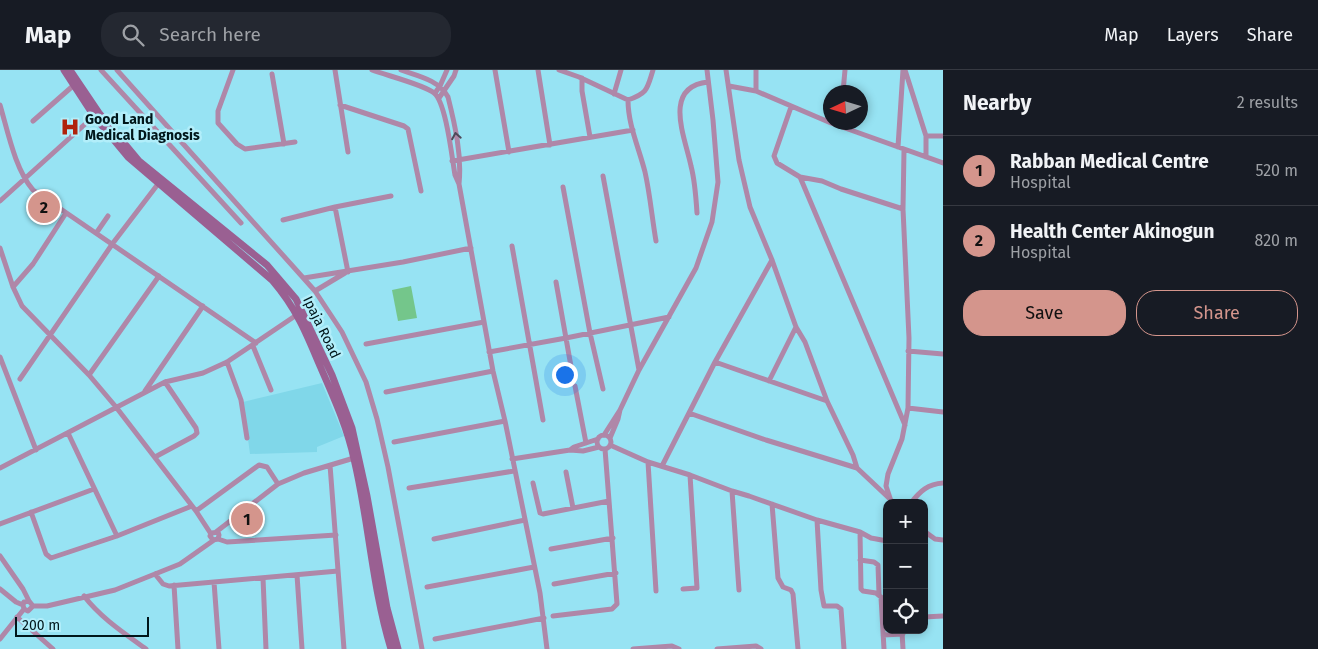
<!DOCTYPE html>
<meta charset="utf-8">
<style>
body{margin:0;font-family:"Fira Sans",sans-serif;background:#242831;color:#f1f3f6}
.controls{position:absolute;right:15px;bottom:15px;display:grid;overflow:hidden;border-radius:10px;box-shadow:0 2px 8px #0003}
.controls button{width:45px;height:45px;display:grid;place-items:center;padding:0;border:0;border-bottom:1px solid #363941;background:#171b24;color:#f1f3f6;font:25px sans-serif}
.compass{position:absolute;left:823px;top:15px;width:45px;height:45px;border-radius:50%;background:#171b24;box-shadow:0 2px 8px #0003;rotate:266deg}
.scale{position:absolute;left:15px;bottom:12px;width:134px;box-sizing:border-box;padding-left:5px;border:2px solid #00161a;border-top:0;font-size:14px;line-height:18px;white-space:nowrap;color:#00161a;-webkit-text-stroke:4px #b2eefa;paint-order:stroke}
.you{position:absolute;left:564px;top:304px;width:18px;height:18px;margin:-12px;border:4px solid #fff;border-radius:50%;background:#1a73e8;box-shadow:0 0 0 8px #1a73e833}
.badge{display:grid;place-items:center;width:32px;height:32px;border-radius:50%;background:#d4958c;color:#111;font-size:16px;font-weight:700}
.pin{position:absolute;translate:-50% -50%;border:2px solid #fff;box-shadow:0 1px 5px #0006}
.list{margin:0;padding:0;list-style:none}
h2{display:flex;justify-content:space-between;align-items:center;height:65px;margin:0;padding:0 20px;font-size:21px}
h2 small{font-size:16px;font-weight:400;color:#9ea1a6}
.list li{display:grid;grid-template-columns:32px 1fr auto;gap:15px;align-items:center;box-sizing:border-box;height:70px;padding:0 20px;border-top:1px solid #363941}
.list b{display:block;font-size:19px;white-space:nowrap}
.list p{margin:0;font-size:16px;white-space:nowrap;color:#9ea1a6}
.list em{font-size:16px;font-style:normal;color:#9ea1a6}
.actions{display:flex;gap:10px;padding:15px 20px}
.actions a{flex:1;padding:11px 0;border:1px solid #d4958c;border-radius:20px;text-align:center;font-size:18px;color:#d4958c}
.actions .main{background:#d4958c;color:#111}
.icon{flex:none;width:28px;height:28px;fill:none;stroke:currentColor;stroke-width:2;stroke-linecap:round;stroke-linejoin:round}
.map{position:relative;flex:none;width:943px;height:579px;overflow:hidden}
header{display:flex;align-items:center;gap:30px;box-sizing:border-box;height:70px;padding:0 25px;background:#171b24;border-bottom:1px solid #363941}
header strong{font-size:24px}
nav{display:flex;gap:28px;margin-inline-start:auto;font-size:18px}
.search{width:350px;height:45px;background:#242831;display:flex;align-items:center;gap:12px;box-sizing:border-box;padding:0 18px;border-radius:20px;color:#9ea1a6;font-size:19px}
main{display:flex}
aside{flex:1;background:#171b24}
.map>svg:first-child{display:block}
.built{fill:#80d7e9}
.green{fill:#74c68b}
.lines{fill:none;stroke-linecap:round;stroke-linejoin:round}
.minor{stroke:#af87a8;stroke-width:5}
.secondary{stroke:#9a6092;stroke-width:7}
.oneway{stroke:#4f495a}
.labels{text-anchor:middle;stroke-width:5;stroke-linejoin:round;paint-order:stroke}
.poi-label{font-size:14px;font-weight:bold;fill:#00161a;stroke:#b2eefa;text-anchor:start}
.street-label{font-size:14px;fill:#00161a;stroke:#b2eefa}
</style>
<header>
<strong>Map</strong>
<div class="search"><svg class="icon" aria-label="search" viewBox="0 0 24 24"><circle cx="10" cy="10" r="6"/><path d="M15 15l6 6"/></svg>Search here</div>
<nav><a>Map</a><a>Layers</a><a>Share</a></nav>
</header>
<main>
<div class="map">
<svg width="943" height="579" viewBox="0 0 943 579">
<rect width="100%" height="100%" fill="#97e3f3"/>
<path class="built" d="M322 313 344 366 317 377V382L250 384 243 332Z"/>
<path class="green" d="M411 216 417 248 398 251 392 220Z"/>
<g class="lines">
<path class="minor" d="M101 0 241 153
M117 0 315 221 342 262 366 312 377 349 388 397 422 579
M233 0 218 41V53L237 74 245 79 295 72
M335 0 348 82
M372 0C385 5 425 15 434 23 446 32 452 88 455 105L459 114
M401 0C418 6 439 10 448 27 455 55 462 85 459 114L493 301 505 351 540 523 547 579
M495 0 509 82
M538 0 550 75
M559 0 579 7 628 30C628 55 639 78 645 102 650 124 652 148 656 171
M726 0 739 90 750 137 772 190 796 257 805 272 827 331 853 385 857 398 891 430
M756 0V21
M905 0 926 66V87
M272 4 284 74
M582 8V21L590 67
M729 16 756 21 831 53 943 93
M843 22 845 0
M435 23 440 16 447 0
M614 24 621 0
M439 28 454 6 456 0
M628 30C648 23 647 19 653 0
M0 35C8 62 15 99 33 120L256 273
M340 35 404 56 408 59 421 121
M791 37 774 86 777 93 800 107 822 111 841 119 903 139
M33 51 74 15
M926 66H943
M898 77 903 0
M452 91 633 60
M603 106 639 300
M800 107 905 355
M563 117 590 263 603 319
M0 131 94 46
M335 137 348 202
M697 143C696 127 695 111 691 96 685 67 662 17 708 12
M283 150 335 137 391 126
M97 162 108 146
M512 176 543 350
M0 178 13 217 22 236 89 305 116 337 196 441 211 464
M304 208 403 192 471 178
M556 212 572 302
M13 217 33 194 66 143
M315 221 345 203
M366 274 484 252
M253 276 271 320
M908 281 943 284
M489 282 566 268 669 247
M0 287 36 380
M227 292 241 330 247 368
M715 292 827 331
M89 305 159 206
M20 309 113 173 158 114
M769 311 796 257
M575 316 586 373
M145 321 203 236
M386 322 493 301
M908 338 943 342
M689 343 766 370 857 398
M68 363 117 466
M604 365 620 340 639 300 696 198 712 152 718 112 713 50 707 0
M597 372a7 7 0 1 1 14 0a7 7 0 1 1-14 0Z
M610 368 618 349 620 340
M394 372 505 351
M610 375 648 392 690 405 732 421 749 426 817 450 860 462 871 468 887 471
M570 380 574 377 598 369
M155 387 194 366 197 363 196 358 165 312
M512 389 570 380 583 381 599 377
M648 392 656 521
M330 395 344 579
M662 396 715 292 772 190
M0 398 165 312 203 303 227 292 298 244
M566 402 573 438
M533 413 540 443 543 444 609 431
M409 418 514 401
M732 421 739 520
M890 428 886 416 888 404 902 369 908 338 909 268 903 139 904 80
M911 433C920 421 928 414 943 413
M772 434 778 508 783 517 791 520 793 524 798 579
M196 441 259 395 267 397 278 414
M31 442 46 484 51 488 117 466 192 436
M817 450 821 520 824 536H837L841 539 844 579
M0 454 94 419
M924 461 935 469 943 470
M216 462 278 414 304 403 354 388
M860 462 861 519 863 521 876 523 881 527 884 579
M218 469 219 465 218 462 212 463 210 466 213 470 218 469 227 472 336 465
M434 469 525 450
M551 479 613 468
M0 486 23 519 29 531
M860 490 874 492 878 495 879 524
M155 504 163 514 169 516 338 501
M297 505 302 579
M263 508 266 579
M214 512 219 579
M554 514 616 503
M174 515 178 579
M427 517 534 497
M0 519 16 532 23 535
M683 519 697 518 690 405
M84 526C101 548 124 563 146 579
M33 536 29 531 24 532 23 535 24 539 28 541 33 536H47L115 520 180 494 214 470
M553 546 612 539 617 534 605 379
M17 547 53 579
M924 547 943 546
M902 562 903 579
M883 565 903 564
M0 569 24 539
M435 569 544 548
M633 579 672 576 679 579
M717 579 756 576 761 579"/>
<path class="secondary" d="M64 0 94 46 128 87 272 210C296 238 306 262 320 296 333 326 347 356 354 389 369 451 372 517 391 579
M70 0 99 43 139 91 267 195 296 229 332 305 352 358 367 426 387 538 398 579"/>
</g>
<defs><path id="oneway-chevron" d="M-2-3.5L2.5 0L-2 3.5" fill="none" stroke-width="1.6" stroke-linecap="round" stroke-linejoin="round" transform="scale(1.25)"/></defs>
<use class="oneway" href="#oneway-chevron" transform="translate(456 66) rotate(-100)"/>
<defs>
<g id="hospital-bare" transform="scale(1.5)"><path d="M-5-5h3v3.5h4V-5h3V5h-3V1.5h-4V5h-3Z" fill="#b0230b" stroke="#b2eefa" stroke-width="2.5" paint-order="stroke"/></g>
</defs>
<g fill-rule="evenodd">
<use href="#hospital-bare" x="70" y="57"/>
</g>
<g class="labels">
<g class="poi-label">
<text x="85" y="54">Good Land<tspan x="85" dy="16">Medical Diagnosis</tspan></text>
</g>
<g class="street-label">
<text transform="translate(322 257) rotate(64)" y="5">Ipaja Road</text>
</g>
</g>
</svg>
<div class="controls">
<button>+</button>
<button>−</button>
<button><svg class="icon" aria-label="locate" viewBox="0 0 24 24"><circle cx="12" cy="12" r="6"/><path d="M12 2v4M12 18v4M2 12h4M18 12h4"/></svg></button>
</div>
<svg class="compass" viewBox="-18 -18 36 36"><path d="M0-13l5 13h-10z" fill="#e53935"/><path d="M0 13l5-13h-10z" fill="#9ea1a6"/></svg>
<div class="scale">200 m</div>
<div class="you"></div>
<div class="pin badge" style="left:247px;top:449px">1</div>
<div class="pin badge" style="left:44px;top:137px">2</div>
</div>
<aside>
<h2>Nearby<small>2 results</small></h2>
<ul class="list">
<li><span class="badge">1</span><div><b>Rabban Medical Centre</b><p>Hospital</p></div><em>520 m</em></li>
<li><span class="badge">2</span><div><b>Health Center Akinogun</b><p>Hospital</p></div><em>820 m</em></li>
</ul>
<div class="actions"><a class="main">Save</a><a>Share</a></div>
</aside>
</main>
